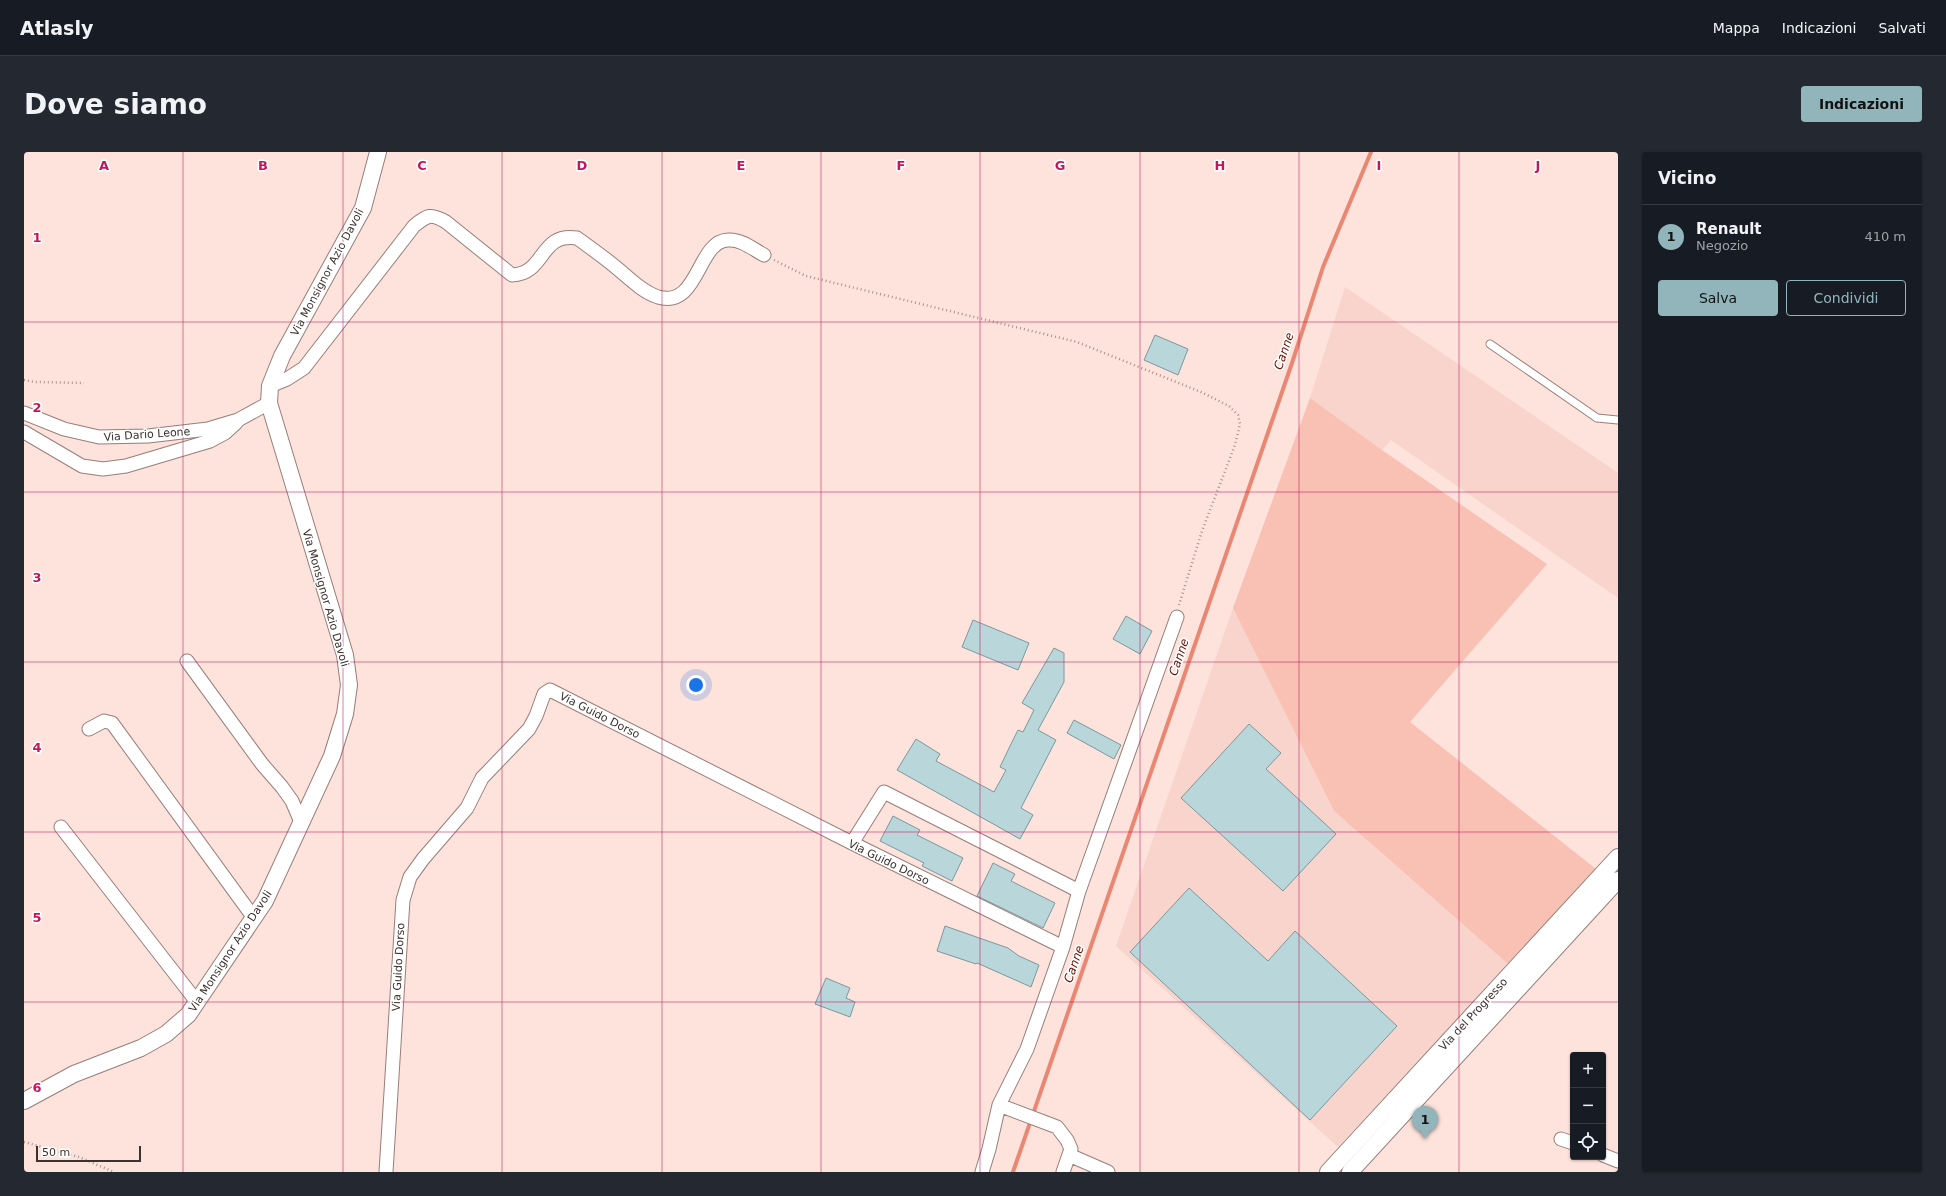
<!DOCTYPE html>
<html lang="it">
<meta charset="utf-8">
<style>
body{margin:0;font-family:"DejaVu Sans",sans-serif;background:#242831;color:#f1f3f6}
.controls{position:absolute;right:12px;bottom:12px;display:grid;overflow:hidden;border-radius:4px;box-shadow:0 1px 3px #0004}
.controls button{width:36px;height:36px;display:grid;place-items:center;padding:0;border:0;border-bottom:1px solid #363941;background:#171b24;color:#f1f3f6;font:20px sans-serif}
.scale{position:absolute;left:12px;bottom:10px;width:105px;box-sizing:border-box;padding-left:4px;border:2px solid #3c312f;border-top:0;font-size:11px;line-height:14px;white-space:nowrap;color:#3c312f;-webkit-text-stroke:3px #fff;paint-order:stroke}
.you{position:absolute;left:672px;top:533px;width:14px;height:14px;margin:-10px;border:3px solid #fff;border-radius:50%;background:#1a73e8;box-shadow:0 0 0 6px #1a73e833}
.badge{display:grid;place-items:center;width:26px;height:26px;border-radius:50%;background:#92b5bc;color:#111;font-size:13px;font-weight:700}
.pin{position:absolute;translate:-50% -33px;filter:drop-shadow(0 1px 2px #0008)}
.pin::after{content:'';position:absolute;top:21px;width:14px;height:12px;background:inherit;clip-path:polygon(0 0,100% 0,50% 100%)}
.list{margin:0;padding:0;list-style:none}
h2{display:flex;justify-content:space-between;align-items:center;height:52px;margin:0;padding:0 16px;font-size:17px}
h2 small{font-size:13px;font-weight:400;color:#9ea1a6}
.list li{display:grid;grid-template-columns:26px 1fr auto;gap:12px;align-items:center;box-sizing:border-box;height:64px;padding:0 16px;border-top:1px solid #363941}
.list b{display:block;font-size:15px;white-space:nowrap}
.list p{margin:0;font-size:13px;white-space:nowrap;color:#9ea1a6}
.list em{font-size:13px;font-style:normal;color:#9ea1a6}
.actions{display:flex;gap:8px;padding:12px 16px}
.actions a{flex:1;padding:9px 0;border:1px solid #92b5bc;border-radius:4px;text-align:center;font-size:14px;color:#92b5bc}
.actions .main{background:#92b5bc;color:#111}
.icon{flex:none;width:22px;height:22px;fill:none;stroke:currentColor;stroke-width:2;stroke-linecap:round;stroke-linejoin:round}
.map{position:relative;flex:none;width:1594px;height:1020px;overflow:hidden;border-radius:4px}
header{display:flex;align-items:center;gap:24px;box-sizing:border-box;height:56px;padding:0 20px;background:#171b24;border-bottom:1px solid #363941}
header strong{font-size:19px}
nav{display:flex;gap:22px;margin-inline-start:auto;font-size:14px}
.intro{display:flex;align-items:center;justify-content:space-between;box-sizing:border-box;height:96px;padding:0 24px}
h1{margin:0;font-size:28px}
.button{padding:10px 18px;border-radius:4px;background:#92b5bc;color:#111;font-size:14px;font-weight:700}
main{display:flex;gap:24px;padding:0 24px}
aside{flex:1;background:#171b24;border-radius:4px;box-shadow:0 1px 3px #0004}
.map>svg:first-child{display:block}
.built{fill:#f8d4cc}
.green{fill:#f9c0b4}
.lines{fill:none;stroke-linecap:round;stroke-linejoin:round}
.stream{stroke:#ea8773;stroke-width:4}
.building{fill:#b9d6db;stroke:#7c989d}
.service-casing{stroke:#977e79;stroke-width:9}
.minor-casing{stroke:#977e79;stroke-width:15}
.tertiary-casing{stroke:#977e79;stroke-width:18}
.path{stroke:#a7928e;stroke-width:2.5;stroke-dasharray:1 3;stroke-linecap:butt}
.service{stroke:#fff;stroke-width:7}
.minor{stroke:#fff;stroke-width:13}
.tertiary{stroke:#fff;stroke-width:16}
.grid{fill:none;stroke:#c2185b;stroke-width:1;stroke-opacity:0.55}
.labels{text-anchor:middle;stroke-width:3;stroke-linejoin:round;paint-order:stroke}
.street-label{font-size:11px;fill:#3c312f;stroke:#fff}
.water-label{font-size:12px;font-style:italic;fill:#6a1102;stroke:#fff}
.grid-label{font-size:13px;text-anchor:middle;font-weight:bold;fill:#c2185b;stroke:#fff;stroke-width:3;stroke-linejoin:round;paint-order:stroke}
</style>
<header>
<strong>Atlasly</strong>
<nav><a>Mappa</a><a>Indicazioni</a><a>Salvati</a></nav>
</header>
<div class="intro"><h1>Dove siamo</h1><a class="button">Indicazioni</a></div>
<main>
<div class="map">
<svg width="1594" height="1020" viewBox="0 0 1594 1020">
<rect width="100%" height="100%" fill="#fee2dc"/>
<path class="built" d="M1321 135 1594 321V446L1367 288 1358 298 1286 246Z
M1209 456 1310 659 1484 812 1314 995 1092 794Z"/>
<path class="green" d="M1286 246 1358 298 1523 412 1386 570 1572 717 1484 812 1310 659 1209 456Z"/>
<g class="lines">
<path class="stream" d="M989 1020 1268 211 1299 115 1347 0"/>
</g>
<path class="building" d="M1131 183 1164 197 1154 223 1120 208Z
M1102 464 1128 479 1116 502 1089 487Z
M949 468 1005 491 994 518 938 495Z
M1030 496 1040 501V530L1014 578 1032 588 997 656 1009 663 996 687 873 618 892 587 916 602 912 609 970 640 982 618 976 615 987 592 994 578 999 580 1010 558 998 551Z
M1050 568 1097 593 1090 607 1043 581Z
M1225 572 1257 601 1242 617 1312 682 1259 739 1157 646Z
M869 664 896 678 893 683 939 706 928 729 898 714 900 711 856 689Z
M969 711 991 722 987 729 1031 751 1019 776 953 744Z
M1165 736 1244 809 1271 779 1373 874 1286 968 1106 800Z
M921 774 984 796 995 804 1015 813 1007 835 953 811 952 812 913 799Z
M802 826 826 836 822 846 831 850 826 865 791 852Z"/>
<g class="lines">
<g class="service-casing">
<path id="service" d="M1466 192 1573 266 1594 268"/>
</g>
<g class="minor-casing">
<path id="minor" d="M246 234 263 227 280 216 390 74C403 63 407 61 422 70L488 123C522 122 515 80 553 86 567 96 581 106 594 117 607 128 619 140 634 145 675 157 673 89 704 88 717 87 729 97 740 103
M0 261 40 277 75 285 124 284 184 277 214 268 245 251
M0 280 58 314 79 317 102 314 186 289 201 281 212 271
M163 509 238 612 258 635 268 649 277 670
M65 577 80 569 88 571 230 766
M37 675 173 850
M828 691 860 640 1055 739
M975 953 1033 975 1043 988 1047 997 1039 1020
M1537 987 1549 991
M1045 1003 1084 1020
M1579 1003 1594 1009
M362 1020 379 748 386 725 399 707 443 656 458 626 505 577 512 564 520 542 526 538 828 691 1039 795
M958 1020 965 997 975 953 1003 897 1039 795 1055 739 1153 465"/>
</g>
<g class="tertiary-casing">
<path id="tertiary" d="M0 949 50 922 117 896 142 882 164 863 241 749 308 604 321 562 325 533 321 503 245 251 246 234 258 204 339 56 354 0
M1304 1020 1594 705
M1326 1020 1594 728"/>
</g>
<path class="path" d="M750 108 782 124 1053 190 1177 240 1205 254 1214 263 1216 272 1211 293 1178 379 1155 453
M0 228 11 230 60 231
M0 990 55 1005 90 1020"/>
<use href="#service" class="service"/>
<use href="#minor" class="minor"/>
<use href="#tertiary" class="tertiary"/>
</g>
<path class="grid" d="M159 0V1020M319 0V1020M478 0V1020M638 0V1020M797 0V1020M956 0V1020M1116 0V1020M1275 0V1020M1435 0V1020M0 170H1594M0 340H1594M0 510H1594M0 680H1594M0 850H1594"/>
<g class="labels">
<g class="street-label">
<text transform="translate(303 120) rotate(-62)" y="4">Via Monsignor Azio Davoli</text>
<text transform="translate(123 282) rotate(-4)" y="4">Via Dario Leone</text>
<text transform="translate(302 446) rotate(74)" y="4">Via Monsignor Azio Davoli</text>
<text transform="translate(576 563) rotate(27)" y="4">Via Guido Dorso</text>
<text transform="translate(865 710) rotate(26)" y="4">Via Guido Dorso</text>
<text transform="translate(206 799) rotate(-57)" y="4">Via Monsignor Azio Davoli</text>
<text transform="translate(374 815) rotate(-87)" y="4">Via Guido Dorso</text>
<text transform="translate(1449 862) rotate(-47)" y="4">Via del Progresso</text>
</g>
<g class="water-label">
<text transform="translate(1260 199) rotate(-71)" y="4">Canne</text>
<text transform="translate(1155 505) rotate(-71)" y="4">Canne</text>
<text transform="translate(1050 812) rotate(-71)" y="4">Canne</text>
</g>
</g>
<g class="grid-label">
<text x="80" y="18">A</text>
<text x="239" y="18">B</text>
<text x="398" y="18">C</text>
<text x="558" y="18">D</text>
<text x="717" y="18">E</text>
<text x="877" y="18">F</text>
<text x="1036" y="18">G</text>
<text x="1196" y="18">H</text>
<text x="1355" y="18">I</text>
<text x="1514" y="18">J</text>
<text x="13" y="90">1</text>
<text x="13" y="260">2</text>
<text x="13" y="430">3</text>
<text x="13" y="600">4</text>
<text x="13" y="770">5</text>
<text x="13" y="940">6</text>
</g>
</svg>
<div class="controls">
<button>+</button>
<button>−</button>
<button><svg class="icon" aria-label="locate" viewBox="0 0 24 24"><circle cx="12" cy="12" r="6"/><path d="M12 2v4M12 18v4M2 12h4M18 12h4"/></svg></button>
</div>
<div class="scale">50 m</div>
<div class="you"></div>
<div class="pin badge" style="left:1401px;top:987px">1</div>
</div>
<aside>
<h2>Vicino<small></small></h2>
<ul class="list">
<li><span class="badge">1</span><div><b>Renault</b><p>Negozio</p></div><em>410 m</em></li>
</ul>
<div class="actions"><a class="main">Salva</a><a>Condividi</a></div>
</aside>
</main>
